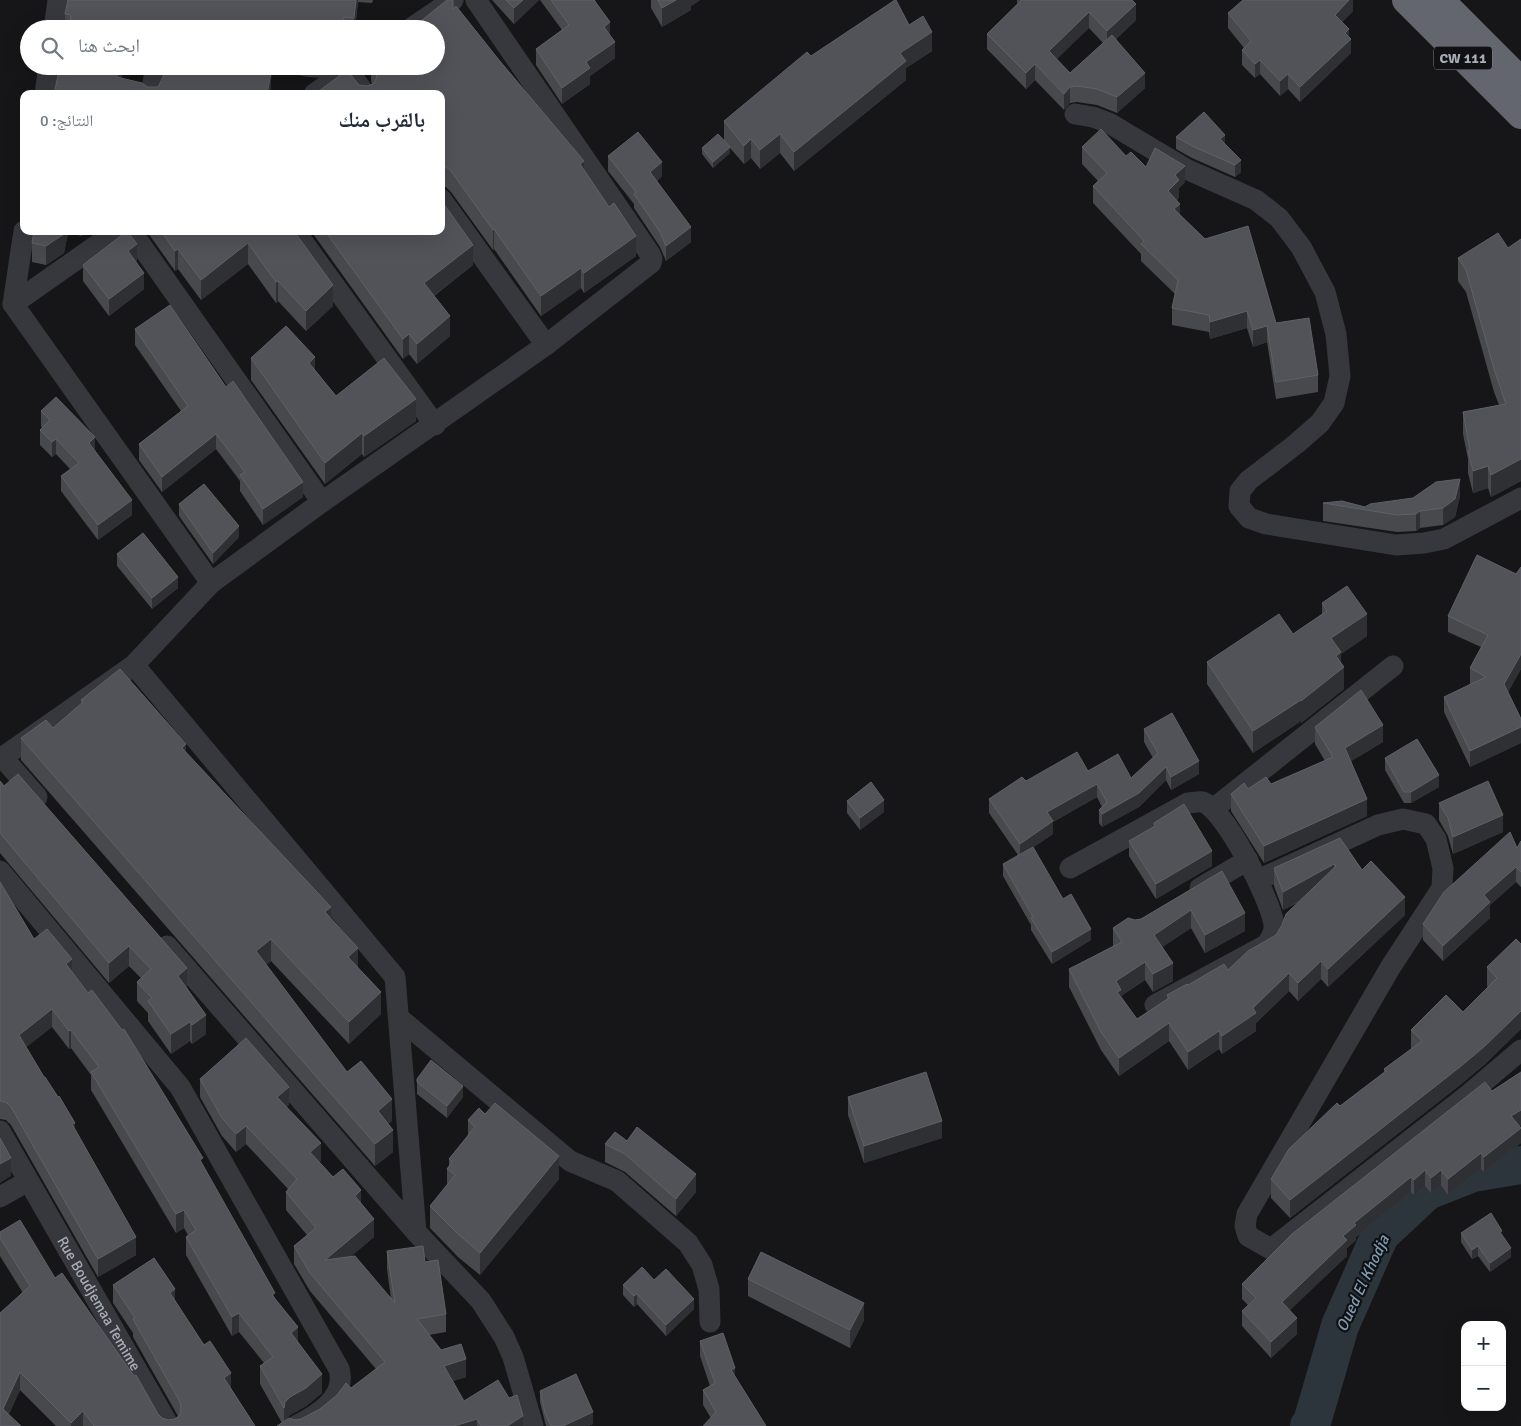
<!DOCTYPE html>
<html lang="ar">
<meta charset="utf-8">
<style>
body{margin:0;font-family:Signika,"Noto Naskh Arabic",sans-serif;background:#f6f6f7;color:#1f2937;direction:rtl}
.controls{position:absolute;right:15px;bottom:15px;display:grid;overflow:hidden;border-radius:10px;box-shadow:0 5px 20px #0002}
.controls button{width:45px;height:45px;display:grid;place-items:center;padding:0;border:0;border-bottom:1px solid #e0e1e3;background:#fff;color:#1f2937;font:25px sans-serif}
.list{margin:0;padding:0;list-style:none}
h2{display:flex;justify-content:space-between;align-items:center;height:65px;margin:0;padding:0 20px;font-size:21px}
h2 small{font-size:16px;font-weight:400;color:#747a83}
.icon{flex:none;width:28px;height:28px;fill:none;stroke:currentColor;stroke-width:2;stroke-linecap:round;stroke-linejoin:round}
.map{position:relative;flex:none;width:1521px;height:1426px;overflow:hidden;direction:ltr}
.search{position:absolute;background:#fff;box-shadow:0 5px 20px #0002;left:20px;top:20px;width:425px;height:55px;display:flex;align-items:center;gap:12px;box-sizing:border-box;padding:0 18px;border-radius:28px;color:#747a83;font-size:19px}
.panel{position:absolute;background:#fff;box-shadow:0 5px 20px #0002;left:20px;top:90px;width:425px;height:145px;border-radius:10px;direction:rtl}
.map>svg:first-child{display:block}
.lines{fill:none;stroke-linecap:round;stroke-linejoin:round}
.river{stroke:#2c353c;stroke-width:38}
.street{stroke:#37383d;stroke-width:21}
.highway{stroke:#63666e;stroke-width:28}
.wall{fill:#47494d;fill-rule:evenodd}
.shaded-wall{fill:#2f3033}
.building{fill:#525359;stroke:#5f6168}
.labels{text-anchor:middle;stroke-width:4.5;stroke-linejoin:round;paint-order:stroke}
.shield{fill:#111113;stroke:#7b7e86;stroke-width:1}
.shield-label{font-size:14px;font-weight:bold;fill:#a8adb8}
.street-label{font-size:15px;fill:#a8adb8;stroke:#111113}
.water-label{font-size:16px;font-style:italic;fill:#7f9bb3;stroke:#111113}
</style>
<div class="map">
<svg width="1521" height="1426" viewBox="0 0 1521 1426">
<rect width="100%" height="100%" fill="#161618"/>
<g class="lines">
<path class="river" d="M1309 1426 1312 1422 1340 1326 1380 1235 1427 1191 1473 1173 1521 1165"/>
<g class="street">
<path d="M54 29 58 0"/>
<path d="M410 29 453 0"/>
<path d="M305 66 348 70 365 94"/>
<path d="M45 94 49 66"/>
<path d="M151 94 156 66"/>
<path d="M314 94 345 72"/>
<path d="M1075 114 1093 117 1109 123 1186 169 1256 200 1279 218 1301 247 1325 292 1336 334 1340 376 1334 403 1320 423 1296 444 1249 480 1240 491 1239 506 1249 518 1266 524 1396 545 1424 543 1444 539 1521 498"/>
<path d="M441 199 546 345"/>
<path d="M24 231 13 304 211 583"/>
<path d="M131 231 322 502"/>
<path d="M295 231 435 425"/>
<path d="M13 304 117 231"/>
<path d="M134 665 395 977 416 1232"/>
<path d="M3 758 37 797"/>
<path d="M0 759 134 665 211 583 322 502 546 345 651 263 652 259 650 254 476 0"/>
<path d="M1213 809 1393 666"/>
<path d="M1070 868 1188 803C1192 803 1199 801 1203 802 1226 811 1270 899 1274 924 1275 932 1271 939 1266 945L1155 1005"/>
<path d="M0 871 180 1087 339 1369C347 1397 318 1415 296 1426"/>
<path d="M1258 880 1378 825 1403 819 1426 824 1436 839 1443 868 1442 888 1390 968 1247 1214 1245 1226 1248 1236 1271 1249 1468 1095 1521 1050"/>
<path d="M1200 888 1248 860"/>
<path d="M167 946 416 1232 481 1301 504 1337 513 1357 533 1426"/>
<path d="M399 1018 570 1161 617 1181 688 1243 702 1265 709 1289 710 1322"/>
<path id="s1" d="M0 1131 169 1426"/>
<path d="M0 1197 28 1181"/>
</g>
<path class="highway" d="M1406 0 1521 115
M1440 0 1521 81"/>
</g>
<path class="wall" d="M68 0H373L372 3 358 2 355 29H65V14Z
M492 0H539L514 24Z
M540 0H595L610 36 615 58 590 76V84L562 104 536 65V49L562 30Z
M651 0H700L691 6V10L662 27 651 8Z
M1017 0H1132L1136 20 1116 39 1145 88 1117 113 1097 105 1077 102 1070 103 1064 110 1035 80 1026 89 987 49V34L1017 4ZM1089 28 1103 43 1070 73 1056 59Z
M1353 0V11L1342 22 1349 37 1351 53 1300 102 1288 89 1280 96 1260 74 1255 78 1242 65V50L1244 48 1228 28V13Z
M453 9 584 170 636 256 584 293 581 288 541 316 494 249 493 250 451 192 446 187H441V94H315L359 85 367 86 372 84 371 81V66H436Z
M909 25 932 51 906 68V80L794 171 780 153 760 169 751 158 744 164 730 148V153L713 168 702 154V148L724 140V121L811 56Z
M1176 137 1225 144 1241 172 1235 177 1192 158 1176 149Z
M1082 147 1126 156 1146 167 1185 182 1179 188V197L1177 200 1180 215 1276 323 1318 375V392L1276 399 1267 342 1253 347 1247 328 1210 339 1209 332 1172 325V308L1175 294 1141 261V254L1093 203V186L1098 181 1082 164Z
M608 156 662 176 657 181 691 242 666 261 660 247 634 208V204L608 171Z
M34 231H83L82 236 68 233 64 253 46 265 32 262V243Z
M148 231H294L333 306 306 331 278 301 276 303 248 264 201 300 178 269 175 271 148 233Z
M311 231H441L473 265 434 296 450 336 417 364 409 354 403 359Z
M1521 239V481L1491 497 1488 488 1473 493 1468 473V459L1463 434V412L1499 405 1494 392 1466 292 1458 281V258L1508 248Z
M136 261 144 289 109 316 83 281V265L137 261Z
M135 329 226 387 303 497 263 525 240 491V481L216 449 162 492 139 460V444L181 411 135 345Z
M251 358 315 370 336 396 416 421 364 457 362 454 325 484 251 380Z
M41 411 95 450 132 515 98 540 61 491V476L70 469 56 454 52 457 40 445V430L42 428 41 426Z
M1460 496 1455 517 1443 525 1420 528 1416 531 1397 532 1323 521V503L1365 507Z
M179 504 239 537 213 564 179 516Z
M117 554 178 588 152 609 117 566Z
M1521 567V669L1508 692 1521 719V743L1470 767 1444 712V697L1470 684V668L1481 647 1448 632V616L1516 574Z
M1322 603 1367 636 1341 654V663L1344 689 1301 723V721L1253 753 1207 684V662L1293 634 1322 614Z
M81 700 186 753 331 919 358 968 381 1014 349 1044 271 961 266 965 347 1072 392 1121 388 1124 393 1152 375 1166 21 760V738L53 728 81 704Z
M1315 727 1383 742 1351 761 1367 816 1264 863 1231 811V794L1248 789 1271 784 1325 761 1315 744Z
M1144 729 1199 774 1171 790 1166 780 1139 807 1102 827 1099 823V810L1102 807 1097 797 1053 822V834L1033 847 1063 899 1091 940 1052 964 1031 930V925L1003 876V864L1018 855 989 813V799L1026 781 1088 771 1131 778 1153 758 1144 742Z
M1385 758 1439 787 1411 803H1404L1385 770Z
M0 781 187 987 206 1034 192 1044 190 1041 171 1054 148 1021V1013L137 1001V982L141 978 129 966 109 983 0 853Z
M847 801 884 812 860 830 847 813Z
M1439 803 1503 832 1453 854 1448 836 1439 820Z
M1154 823 1212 866 1156 899 1129 856V841L1154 827Z
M1340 838 1362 870 1405 915 1328 987 1321 979 1298 1001 1289 991 1256 1023V1031L1222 1054 1219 1049 1188 1070 1169 1041 1119 1076 1101 1050 1069 987V969L1113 946V928L1141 919 1222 871 1245 931 1205 953 1191 928 1162 947 1173 981 1153 992 1145 980 1121 996 1137 1019 1167 999V995L1188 985 1228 970 1276 935 1299 902 1283 910 1274 886V868Z
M1521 841V887L1516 882 1490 905V918L1443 961 1423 940V924L1517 848Z
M0 882 34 939 72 972 203 1165 275 1298 298 1342 322 1393 306 1406 290 1415 285 1420V1421L301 1419 320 1409 351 1388 376 1369 310 1291 294 1264V1246L307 1235 286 1210V1192L288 1189 246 1144 236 1152 222 1136 200 1097V1079L289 1105 286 1107 321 1161 319 1162 333 1177 361 1203 374 1237 351 1256 391 1299 387 1269V1251L425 1262 446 1314V1332L429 1335 441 1350 466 1377 453 1381 464 1401 523 1426H277L282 1423 260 1384V1366L264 1363 239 1332 232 1336 186 1255V1237L188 1235 184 1228 176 1233 91 1090V1075L71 1048 69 1049 52 1027 26 1047 75 1130 136 1255 98 1277 11 1125 6 1120 0 1119Z
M1521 944V1029L1485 1064 1460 1085 1290 1218 1271 1198V1179L1340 1106 1384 1073V1069L1411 1049V1030L1463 1012 1488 987 1487 986V967Z
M1521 1072V1125L1519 1126 1521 1143 1484 1172 1481 1169 1448 1195 1441 1185 1431 1193 1425 1186 1414 1195 1411 1192 1356 1237V1240L1347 1248V1256L1289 1310 1297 1334 1271 1358 1242 1326V1311L1248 1305 1242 1299V1284L1492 1091Z
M417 1079 463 1097 447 1118 417 1094Z
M848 1097 942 1138 864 1163 848 1115Z
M485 1114 559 1179 480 1275 458 1257 430 1228V1206L447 1185V1169L449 1167V1159L468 1135V1120Z
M615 1132 696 1192 676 1216 625 1172 605 1162V1144Z
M0 1232 55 1278 158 1414 162 1418 168 1420 175 1419 178 1416 133 1337V1333L113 1303V1285L175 1301 255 1426H56L20 1390 9 1414 0 1426 23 1293 0 1256Z
M1461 1233 1502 1236 1511 1257 1490 1272 1478 1256 1472 1259 1461 1242Z
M748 1279 864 1320 850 1348 748 1296Z
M654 1280 694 1309 666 1336 637 1304 634 1307 623 1295V1285Z
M700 1341 735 1376 766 1426 711 1418 703 1405V1390L710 1386 700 1356Z
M540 1391 593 1424 588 1426H546L540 1402Z"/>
<path class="shaded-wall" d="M356 0H358L355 29H354V18Z
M523 0H539L514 24V8Z
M676 0H700L691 6V10L662 27V8Z
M1349 0H1353V11L1335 30V15Z
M1136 4V20L1107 47V31Z
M1089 12V28L1049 67V51Z
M610 22V38L604 27Z
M1349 29V41L1351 39V53L1300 102V87L1345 33Z
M932 32V51L906 68V80L794 171V152L900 53Z
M615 42V58L590 76V84L562 104V88L586 62Z
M1260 60V74L1255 78V64Z
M1035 64V80L1026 89V73Z
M120 66H122V77L118 94 117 76Z
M270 66H273L271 80V94H267Z
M1145 73V88L1117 113V97Z
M1288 74V89L1280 96V81Z
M1070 87V103L1064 110V94Z
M780 134V153L760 169V150Z
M1225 135V146L1220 139Z
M751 139V158L744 164V146Z
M730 147V153L713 168V162Z
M1241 160V172L1235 177V165Z
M584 161V181L580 164Z
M662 162V176L650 187V172Z
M1185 166V182L1179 188V197L1168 208V191L1175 175Z
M1180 204V221L1174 209Z
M691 227V242L666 261V246Z
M494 229V249L493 250V230Z
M64 231H68V233L64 253 46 265V246Z
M636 236V256L584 293V273Z
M248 243V264L201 300V280Z
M137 244V261L128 267V251Z
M473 245V265L424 303V283Z
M178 249V269L175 271V251Z
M581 268V288L541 316V296Z
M144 273V289L109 316V299Z
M278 281V301L276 303V282Z
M333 285V306L306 331V311Z
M1247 311V328L1210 339V322Z
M450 316V336L417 364V344Z
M1267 326V342L1253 347V330Z
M409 334V354L403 359V339Z
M315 357V379L309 363Z
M416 399V421L364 457V436Z
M362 433V454L325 484V463Z
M216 434V449L162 492V477Z
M95 437V452L89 443Z
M56 439V454L52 457V442Z
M1521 459V481L1491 497V475Z
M1488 466V488L1473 493V471Z
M1460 479V496L1455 517 1443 525V508Z
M303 482V497L263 525V509Z
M132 500V515L98 540V525Z
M1420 511V528L1416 531V514Z
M239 526V537L213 564V553Z
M178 577V588L152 609V598Z
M1367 614V636L1341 654V670L1344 667V689L1301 723V701L1331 638Z
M1521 654V669L1504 699V684Z
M1301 700V721L1253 753V731Z
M1383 725V742L1345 765V748Z
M1521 727V743L1470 767V751Z
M186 744V766L182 748Z
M1199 761V774L1171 790V777Z
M1166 767V780L1139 807 1102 827V814Z
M1439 775V787L1411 803V792Z
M1097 784V797L1053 822V834L1020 857V844L1047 812Z
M1367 799V816L1264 863V846Z
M884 800V812L860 830V818Z
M1503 815V832L1453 854V837Z
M1212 851V866L1156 899V884Z
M1334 864V882L1283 910V892Z
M1516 867V882L1490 905V918L1443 961V946L1484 895Z
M1405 897V915L1328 987V969Z
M331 907V928L325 912Z
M1191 910V928L1154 953V935Z
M1245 913V931L1205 953V935Z
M1091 929V940L1052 964V952Z
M271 939V961L256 973V951Z
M129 946V966L109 983V963Z
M358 948V969L348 957Z
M72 959V977L66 964Z
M1321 961V979L1298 1001V983Z
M1145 962V980L1121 996V1008L1117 1010 1116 981Z
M1173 963V981L1153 992V974Z
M187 968V988L178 976Z
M1289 973V991L1256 1023V1031L1222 1054V1036L1253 1008Z
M381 992V1014L349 1044V1022Z
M52 1009V1027L19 1053V1035Z
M1521 1011V1029L1485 1064 1460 1085 1290 1218V1200Z
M206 1015V1034L192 1044V1025Z
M190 1022V1041L171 1054V1034Z
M1169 1023V1041L1119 1076V1058Z
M71 1030V1048L69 1049V1031Z
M1219 1031V1049L1188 1070V1052Z
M463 1086V1097L447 1118V1106Z
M289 1087V1105L277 1115V1097Z
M392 1099V1121L378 1132V1111Z
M1521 1110V1125L1511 1131V1116Z
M942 1121V1138L864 1163V1146Z
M75 1123V1141L72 1124Z
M246 1126V1144L236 1152V1134Z
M1521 1128V1143L1484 1172V1157Z
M393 1130V1152L375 1166V1144Z
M321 1143V1161L310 1171V1152Z
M1481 1153V1169L1448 1195V1179Z
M559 1156V1179L480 1275V1253Z
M11 1158V1176L0 1183V1164Z
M1425 1170V1186L1414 1195V1180Z
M1441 1170V1185L1431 1193V1178Z
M696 1174V1192L676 1216V1199Z
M1411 1177V1192L1356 1237V1240L1347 1248V1256L1282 1318V1302L1343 1236 1354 1223Z
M361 1190V1209L355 1196Z
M184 1210V1228L176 1233V1214Z
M374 1219V1237L325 1279V1260Z
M136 1237V1255L98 1277V1259Z
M1478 1246V1256L1472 1259V1250Z
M1511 1248V1257L1490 1272V1263Z
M175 1289V1308L170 1293Z
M637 1294V1304L634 1307V1296Z
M694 1299V1309L666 1336V1325Z
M864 1303V1320L850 1348V1330Z
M239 1313V1332L232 1336V1317Z
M1297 1318V1334L1271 1358V1342Z
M298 1327V1345L291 1333Z
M466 1359V1377L444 1384V1366Z
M735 1368V1383L731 1370Z
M20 1372V1390L3 1426V1409Z
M231 1373V1391L224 1378Z
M322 1374V1393L306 1406 290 1415 285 1420 284 1426V1408L285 1402 290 1397Z
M83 1411V1426H71V1423Z
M593 1412V1424L588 1426H563Z
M523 1416V1426H507Z
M477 1419V1426H454Z"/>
<path class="building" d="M68 0H356L354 18 344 17 343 26 331 25V29H150L125 22 123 29H68L71 15 65 14Z
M447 0H453V9L456 6 499 60 584 161 580 164 609 207 614 203 636 236 584 273 581 268 541 296 494 229 493 230 451 171 446 167H441V94H315L347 70 359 85 367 86 373 84 376 79 377 73 374 66H436V29H411Z
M506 0H523L514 8Z
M551 0H594L610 22 604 27 615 42 586 62 590 68 562 88 536 49 569 25Z
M658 0H676L662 8Z
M895 0H896L909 25 923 16 932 32 900 53 906 61 794 152 780 134 760 150 751 139 744 146 724 121 807 52 811 56Z
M1022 0H1132L1136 4 1107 31 1089 12 1049 51 1070 73 1112 35 1145 73 1117 97 1097 89 1077 86 1070 87 1064 94 1035 64 1026 73 987 34Z
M1243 0H1349L1335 15 1349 29 1345 33 1351 39 1300 87 1288 74 1280 81 1260 60 1255 64 1242 50 1251 41 1228 13Z
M60 66H120L117 77 142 83 148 87H158L163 77 165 66H270L268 73H271L267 94H54Z
M1204 112 1225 135 1220 139 1241 160 1235 165 1192 146 1176 137Z
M1101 129 1126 156 1131 152 1146 167 1155 148 1185 166 1175 175 1179 180 1168 191 1180 204 1174 209 1205 239 1248 226 1276 323 1309 318 1318 375 1276 382 1267 326 1253 330 1247 311 1210 322 1209 315 1172 308 1178 280 1141 244 1144 241 1093 186 1107 173 1082 147Z
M638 132 662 162 650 172 691 227 666 246 660 232 634 194 636 192 608 156Z
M718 134 730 147 713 162 702 148Z
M441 200 473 245 424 283 450 316 417 344 409 334 403 339 325 231H441Z
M34 231H64V234L46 246 32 243Z
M127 231 137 244 128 251 144 273 109 299 83 265Z
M161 231H294L333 285 306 311 278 281 276 282 248 243 201 280 178 249 175 251Z
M1498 233 1508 248 1521 239V459L1491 475 1488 466 1473 471 1468 451 1470 450 1463 412 1506 404 1494 369 1466 270 1458 258Z
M170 305 226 387 233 381 303 482 263 509 240 475 245 472 216 434 162 477 139 444 188 406 135 329Z
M286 326 315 357 309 363 336 396 384 358 416 399 364 436 362 433 325 463 251 358Z
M56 397 95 437 89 443 132 500 98 525 61 476 79 463 56 439 52 442 40 430 50 420 41 411Z
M1460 479 1455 499 1443 508 1420 511 1416 514 1397 515 1323 503 1342 501 1365 507 1370 504 1413 498 1436 482Z
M204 484 239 526 213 553 179 504Z
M143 533 178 577 152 598 117 554Z
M1477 555 1516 574 1521 567V654L1504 684 1521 719V727L1470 751 1444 697 1486 677 1470 668 1488 635 1448 616Z
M1347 586 1367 614 1331 638 1341 652 1336 656 1344 667 1301 701V700L1253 731 1207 662 1279 614 1293 634 1327 611 1322 603Z
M120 669 186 744 182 748 331 907 325 912 358 948 348 957 381 992 349 1022 271 939 256 951 347 1072 361 1061 392 1099 378 1111 393 1130 375 1144 21 738 46 720 53 728 83 702 81 700Z
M1361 690 1383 725 1345 748 1367 799 1264 846 1231 794 1244 783 1248 789 1266 777 1271 784 1333 757 1315 727Z
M1172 713 1199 761 1171 777 1166 767 1139 793 1102 814 1099 810 1107 802 1097 784 1047 812 1053 821 1020 844 989 799 1022 777 1026 781 1077 752 1088 771 1118 754 1131 778 1158 753 1144 729Z
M1417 739 1439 775 1411 792H1404L1385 758Z
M18 774 187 968 178 976 206 1015 192 1025 190 1022 171 1034 148 1001 152 998 137 982 151 969 129 946 109 963 0 833V781L4 786Z
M1488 781 1503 815 1453 837 1448 818 1439 803Z
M871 782 884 800 860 818 847 801Z
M1184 804 1212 851 1156 884 1129 841 1155 826 1154 823Z
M1510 832 1517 848 1521 841V872L1516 867 1484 895 1490 902 1443 946 1423 924 1444 892Z
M1340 838 1362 870 1371 861 1405 897 1328 969 1321 961 1298 983 1289 973 1253 1008 1256 1013 1222 1036 1219 1031 1188 1052 1169 1023 1119 1058 1101 1032 1069 969 1122 942 1113 928 1128 918 1135 920 1141 919 1222 871 1245 913 1205 935 1191 910 1154 935 1173 963 1153 974 1145 962 1116 981 1121 990 1117 992 1137 1019 1169 998 1167 995 1187 984 1188 985 1224 964 1228 970 1248 951 1276 935 1282 925 1286 914 1336 866 1334 864 1283 892 1274 868Z
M1033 847 1063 899 1071 894 1091 929 1052 952 1031 918 1033 917 1003 864Z
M0 882 34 939 47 929 72 959 66 964 88 993 92 990 122 1030 124 1029 203 1158 200 1160 275 1293 272 1295 298 1327 291 1333 322 1374 306 1388 290 1397 285 1402 284 1408 260 1366 273 1357 239 1313 232 1317 186 1237 196 1230 184 1210 176 1214 91 1072 99 1067 71 1030 69 1031 52 1009 19 1035 44 1077H45L58 1097 59 1096 75 1123 72 1124 136 1237 98 1259 11 1107 6 1102 0 1101Z
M1516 939 1521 944V1011L1485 1046 1460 1067 1290 1200 1271 1179 1289 1149 1337 1103 1340 1106 1386 1071 1384 1069 1422 1041 1411 1030 1446 995 1463 1012 1497 978 1487 967Z
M246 1038 289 1087 277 1097 321 1143 310 1152 333 1177 343 1169 361 1190 355 1196 374 1219 325 1260 355 1256 395 1303 387 1251 423 1246 425 1262 438 1260 446 1314 417 1319 441 1350 461 1344 466 1359 444 1366 464 1401 498 1380 509 1398 517 1395 523 1416 507 1426H481L477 1419 454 1426H277L289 1418 295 1420 301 1419 320 1409 337 1395 346 1383 351 1388 385 1362 310 1273 294 1246 316 1228 286 1192 297 1179 246 1126 236 1134 222 1118 200 1079Z
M431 1060 463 1086 447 1106 417 1082V1079Z
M926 1072 942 1121 864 1146 848 1097Z
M1521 1072V1110L1511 1116 1521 1128 1484 1157 1481 1153 1448 1179 1441 1170 1431 1178 1425 1170 1414 1180 1411 1177 1354 1223 1356 1225 1343 1236 1347 1240 1282 1302 1297 1318 1271 1342 1242 1311 1256 1298 1242 1284 1292 1234 1485 1082 1492 1091Z
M495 1103 559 1156 480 1253 458 1234 430 1206 455 1175 447 1169 452 1162 449 1159 475 1127 468 1120 479 1108 485 1114Z
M637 1127 696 1174 676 1199 625 1154 605 1144 615 1132 627 1141Z
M0 1138 11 1158 0 1164Z
M1491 1213 1502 1231 1500 1232 1511 1248 1490 1263 1478 1246 1472 1250 1461 1233Z
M20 1220 55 1278 62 1273 134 1376 136 1375 158 1414 162 1418 168 1420 175 1419 180 1415 181 1408 180 1402 133 1319 135 1318 113 1285 154 1258 175 1289 170 1293 204 1345 210 1341 231 1373 224 1378 255 1426H94L83 1411 71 1423 20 1372 3 1409 21 1426H0V1313L30 1286 0 1238V1232Z
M761 1252 864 1303 850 1330 748 1279Z
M642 1267 654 1280 666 1269 694 1299 666 1325 637 1294 634 1296 623 1285Z
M723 1333 735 1368 731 1370 766 1426H703L716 1412 703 1390 715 1383 700 1341Z
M576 1374 593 1412 563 1426H551L545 1413 540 1391Z"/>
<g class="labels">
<rect class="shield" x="1434" y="46.5" width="58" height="23" rx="4"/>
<g class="shield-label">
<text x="1463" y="63">CW 111</text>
</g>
<g class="street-label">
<text dy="5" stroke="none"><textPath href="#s1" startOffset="199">Rue Boudjemaa Temime</textPath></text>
</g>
<g class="water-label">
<text transform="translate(1362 1283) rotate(-65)" y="6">Oued El Khodja</text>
</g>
</g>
</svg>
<div class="controls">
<button>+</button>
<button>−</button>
</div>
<div class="search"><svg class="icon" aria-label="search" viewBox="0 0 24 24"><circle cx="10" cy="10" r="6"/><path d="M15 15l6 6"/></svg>ابحث هنا</div>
<section class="panel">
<h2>بالقرب منك<small>النتائج: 0</small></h2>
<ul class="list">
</ul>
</section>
</div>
